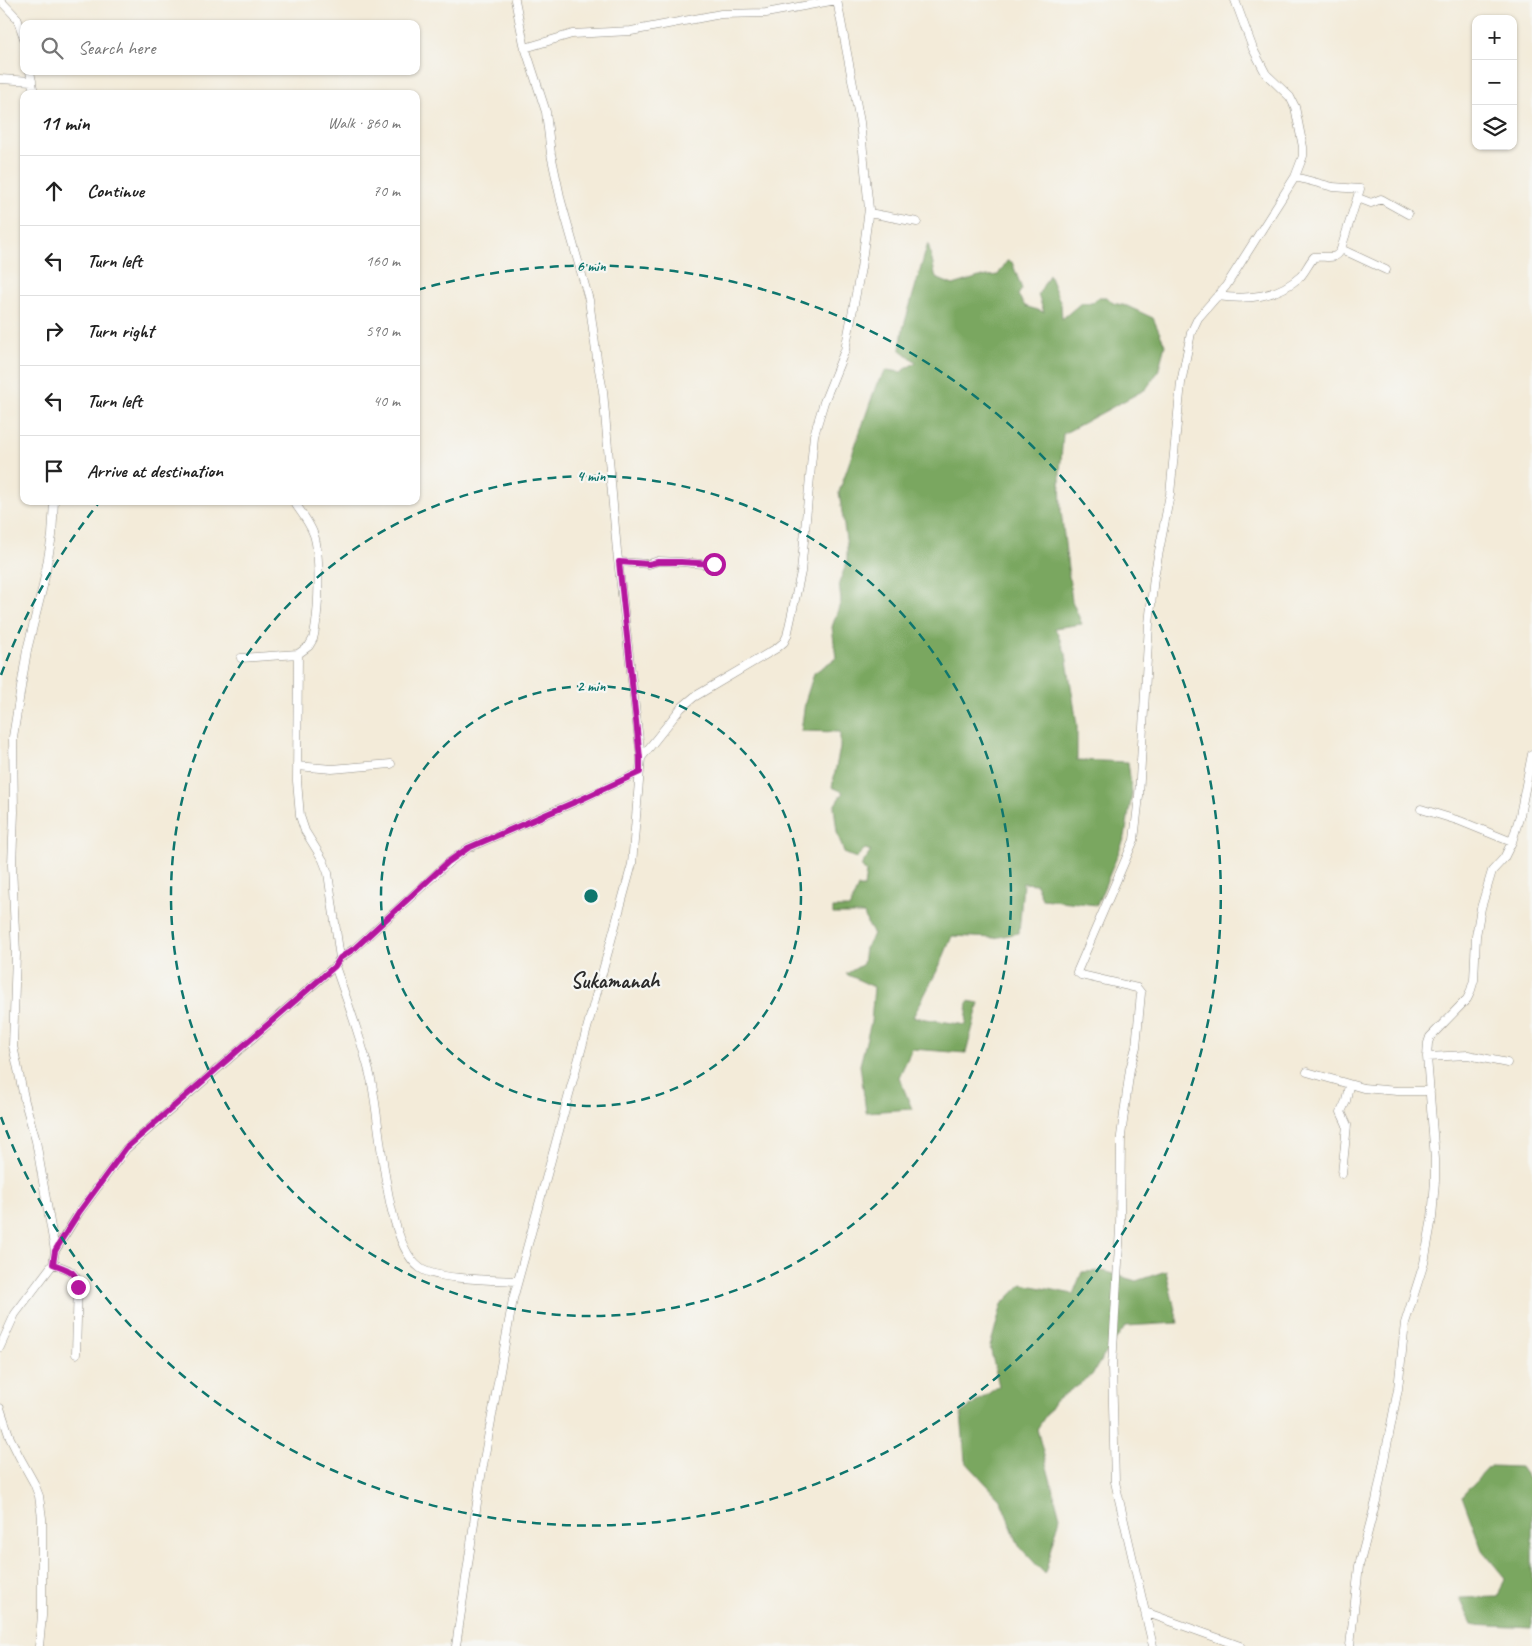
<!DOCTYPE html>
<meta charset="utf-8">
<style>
body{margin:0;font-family:Caveat,sans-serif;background:#f2f2f2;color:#222}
.controls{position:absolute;right:15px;top:15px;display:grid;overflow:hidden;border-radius:10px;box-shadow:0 1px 4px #0004}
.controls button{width:45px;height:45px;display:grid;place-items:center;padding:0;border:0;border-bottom:1px solid #e0e0e0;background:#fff;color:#222;font:25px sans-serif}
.stop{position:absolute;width:15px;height:15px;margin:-11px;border:4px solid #b5179e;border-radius:50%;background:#fff}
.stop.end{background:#b5179e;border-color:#fff;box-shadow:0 1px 5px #0008}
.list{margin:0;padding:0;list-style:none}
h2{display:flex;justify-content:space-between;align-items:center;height:65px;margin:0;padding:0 20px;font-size:21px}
h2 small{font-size:16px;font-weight:400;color:#767676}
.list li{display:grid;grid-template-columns:32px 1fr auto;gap:15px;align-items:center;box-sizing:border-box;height:70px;padding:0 20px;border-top:1px solid #e0e0e0}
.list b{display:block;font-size:19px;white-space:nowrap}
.list em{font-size:16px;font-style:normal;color:#767676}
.icon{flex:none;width:28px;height:28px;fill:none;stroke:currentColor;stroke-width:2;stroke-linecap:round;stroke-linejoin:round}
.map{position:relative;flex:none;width:1532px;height:1646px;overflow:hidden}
.search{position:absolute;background:#fff;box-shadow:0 1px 4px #0004;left:20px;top:20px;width:400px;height:55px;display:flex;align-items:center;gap:12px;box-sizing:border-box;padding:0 18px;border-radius:10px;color:#767676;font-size:19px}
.panel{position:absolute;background:#fff;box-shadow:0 1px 4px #0004;left:20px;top:90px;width:400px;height:415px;border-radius:10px}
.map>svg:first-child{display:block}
.forest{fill:#7aa760;stroke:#526946}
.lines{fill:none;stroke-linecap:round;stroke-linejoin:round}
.street-casing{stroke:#8f8b82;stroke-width:9}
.street{stroke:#fff;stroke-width:8}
.route{stroke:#b5179e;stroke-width:6}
.ring{fill:none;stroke:#0f766e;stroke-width:2.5;stroke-dasharray:9 6}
.labels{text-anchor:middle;stroke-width:4.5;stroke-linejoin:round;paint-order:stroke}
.quarter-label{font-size:22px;font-weight:bold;fill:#2b2b2b;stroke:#f6f6f2}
.centre{fill:#0f766e;stroke:#f6f6f2;stroke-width:2.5}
.ring-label{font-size:15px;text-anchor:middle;font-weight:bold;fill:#0f766e;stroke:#f6f6f2;stroke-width:4.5;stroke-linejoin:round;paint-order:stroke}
</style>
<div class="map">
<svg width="1532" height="1646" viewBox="0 0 1532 1646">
<rect width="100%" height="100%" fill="#f6f6f2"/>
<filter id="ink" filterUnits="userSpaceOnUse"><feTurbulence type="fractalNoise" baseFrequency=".02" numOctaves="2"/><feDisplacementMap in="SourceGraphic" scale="10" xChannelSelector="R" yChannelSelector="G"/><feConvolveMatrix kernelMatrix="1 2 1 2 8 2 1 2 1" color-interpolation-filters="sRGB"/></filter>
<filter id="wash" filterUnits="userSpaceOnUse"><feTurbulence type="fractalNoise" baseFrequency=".0096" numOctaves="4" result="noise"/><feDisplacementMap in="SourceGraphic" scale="20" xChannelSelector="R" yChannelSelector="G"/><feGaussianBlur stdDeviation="1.12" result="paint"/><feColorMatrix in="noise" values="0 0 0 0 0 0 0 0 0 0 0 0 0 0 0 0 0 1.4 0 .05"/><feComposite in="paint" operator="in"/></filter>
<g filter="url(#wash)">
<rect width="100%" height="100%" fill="#f3ebd9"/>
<path class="forest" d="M928 243 936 278 953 285 979 277 998 275 1007 261 1012 262 1022 289 1018 295 1025 306 1044 312 1038 295 1049 275 1061 304 1062 319 1081 303H1092L1099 297H1107L1113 303 1127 306 1153 318 1165 345 1158 372 1146 389 1063 434 1060 473 1061 511 1072 601 1082 624 1055 628 1066 654 1074 705 1077 725V760L1128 762 1132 793 1125 837 1097 905 1042 899 1036 884 1023 883 1019 933 994 938 952 936 940 965 913 1017 966 1025 968 1001 979 1003 966 1053 912 1049 899 1077 912 1109 866 1112 860 1065 871 1022 874 987 846 974 863 964 865 948 869 943 873 933 867 923 864 914H833V908H849L858 887H864L866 872 861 866 871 851 865 849 856 858 844 853 837 832 834 806 843 792 832 787 840 748V732L801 731 805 702 814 673 836 658 832 627 841 601 839 583 847 562V546L839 492 877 383 887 370 901 372 916 362 900 349 903 329Z
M1103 1271 1136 1281 1166 1271 1178 1323 1126 1326 1101 1360 1092 1375 1055 1401 1037 1429 1060 1517 1045 1574 1019 1546 1000 1499 965 1461 961 1413 999 1386 990 1347 1002 1304 1022 1284 1073 1294 1082 1272Z
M1490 1466 1520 1467 1532 1484V1628L1472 1625 1460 1598 1498 1597 1505 1578 1482 1550 1462 1496Z"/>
</g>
<g filter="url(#ink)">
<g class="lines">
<g class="street-casing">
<path id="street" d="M0 0 17 18 24 38
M515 0 524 44 546 112 551 154 561 201 589 300 597 359 603 391 617 551 641 758
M1235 0 1253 49 1266 74 1290 97 1295 107 1303 147V156L1295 177 1226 286 1198 318 1191 333 1181 383 1170 494 1154 577 1149 624 1139 796 1134 840 1077 972 1081 975 1137 988 1141 993 1136 1047 1130 1069 1121 1136 1120 1228 1112 1366 1115 1482 1145 1612 1240 1646
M525 48 572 34 631 31 721 14 766 13 836 0
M30 71 34 94
M0 79 32 81
M1295 177 1333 187 1360 189 1341 249 1386 270
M1358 198 1371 203 1381 199 1408 214
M869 213 917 222
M1217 296C1247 300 1277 298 1301 276 1306 270 1309 263 1314 257 1325 255 1336 262 1341 249
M294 502C301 512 310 523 314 535 321 557 319 616 313 639L309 646 298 654
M619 562 649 564 658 561 681 562 714 565
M241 658 298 654 297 781 300 816 305 831 323 860 328 873 340 958
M297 766 332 769 391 764
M1421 809 1460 821 1512 842
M1427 1057 1468 1055 1507 1063
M1307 1072 1363 1088 1397 1091H1430
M1342 1174 1347 1125 1341 1112 1346 1101 1349 1085
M55 1251 80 1211 126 1149 335 966
M53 1264C64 1268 74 1269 78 1282L76 1354
M517 1281C496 1280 436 1280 420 1268 384 1242 381 1123 371 1079 362 1041 348 1003 335 966L340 958 355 948 448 863 468 848 582 799 640 772
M0 1347 15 1314 53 1264 55 1251 36 1141 25 1102 13 1046 16 954 12 865 14 812 13 737 27 650 43 586 52 536 54 501
M0 1408 10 1438 19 1456 34 1483 39 1496 42 1518V1616L39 1646
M1145 1612 1153 1646
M456 1646 480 1482 513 1299 632 864 641 758 681 708 694 697 777 648 784 642 787 636 801 572 814 435 824 402 845 350 861 268 869 209 860 122 837 0
M1350 1646 1359 1566 1376 1501 1398 1389 1405 1323 1424 1263 1432 1218 1435 1181V1159L1427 1057 1428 1043 1430 1037 1467 999 1470 993 1474 980 1476 936 1481 908 1492 871 1504 858 1512 842 1520 815 1532 754"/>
</g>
<use href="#street" class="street"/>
</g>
</g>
<g class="lines" filter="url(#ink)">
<path class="route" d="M78 1287C78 1271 66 1269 53 1264L55 1251 62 1239 80 1211 126 1148 335 966 340 958 355 948 448 862 468 848 582 799 640 772V758L619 562 649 564 658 562H681L714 564"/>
</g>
<g class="ring">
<circle cx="591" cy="896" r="210"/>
<circle cx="591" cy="896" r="420"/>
<path d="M1 675A630 630 0 0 1 98 504M417 290A630 630 0 1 1 1 1117"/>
</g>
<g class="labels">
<g class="quarter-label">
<text x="615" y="988">Sukamanah</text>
</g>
</g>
<circle cx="591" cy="896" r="8" class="centre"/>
<g class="ring-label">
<text x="591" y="271">6 min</text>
<text x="591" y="481">4 min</text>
<text x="591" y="691">2 min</text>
</g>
</svg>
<div class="controls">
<button>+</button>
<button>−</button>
<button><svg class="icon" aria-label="layers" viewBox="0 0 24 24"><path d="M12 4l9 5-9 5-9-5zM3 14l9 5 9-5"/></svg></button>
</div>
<div class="stop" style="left:714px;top:564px"></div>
<div class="stop end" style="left:78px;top:1287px"></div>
<div class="search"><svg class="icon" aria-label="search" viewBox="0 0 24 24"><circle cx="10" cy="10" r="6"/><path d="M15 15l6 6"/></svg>Search here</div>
<section class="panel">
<h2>11 min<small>Walk · 860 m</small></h2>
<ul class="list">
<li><svg class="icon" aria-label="ahead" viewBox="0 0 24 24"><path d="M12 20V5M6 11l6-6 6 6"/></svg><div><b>Continue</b></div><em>70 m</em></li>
<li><svg class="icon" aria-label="left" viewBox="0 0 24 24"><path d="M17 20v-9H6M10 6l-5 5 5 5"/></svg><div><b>Turn left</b></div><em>160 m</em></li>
<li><svg class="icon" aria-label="right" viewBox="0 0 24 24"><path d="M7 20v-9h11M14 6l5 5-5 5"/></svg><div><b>Turn right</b></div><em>590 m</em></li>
<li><svg class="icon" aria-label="left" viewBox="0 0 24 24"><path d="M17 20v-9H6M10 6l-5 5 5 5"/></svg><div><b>Turn left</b></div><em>40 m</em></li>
<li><svg class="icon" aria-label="arrive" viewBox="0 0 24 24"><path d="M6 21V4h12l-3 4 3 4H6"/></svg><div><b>Arrive at destination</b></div></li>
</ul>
</section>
</div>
